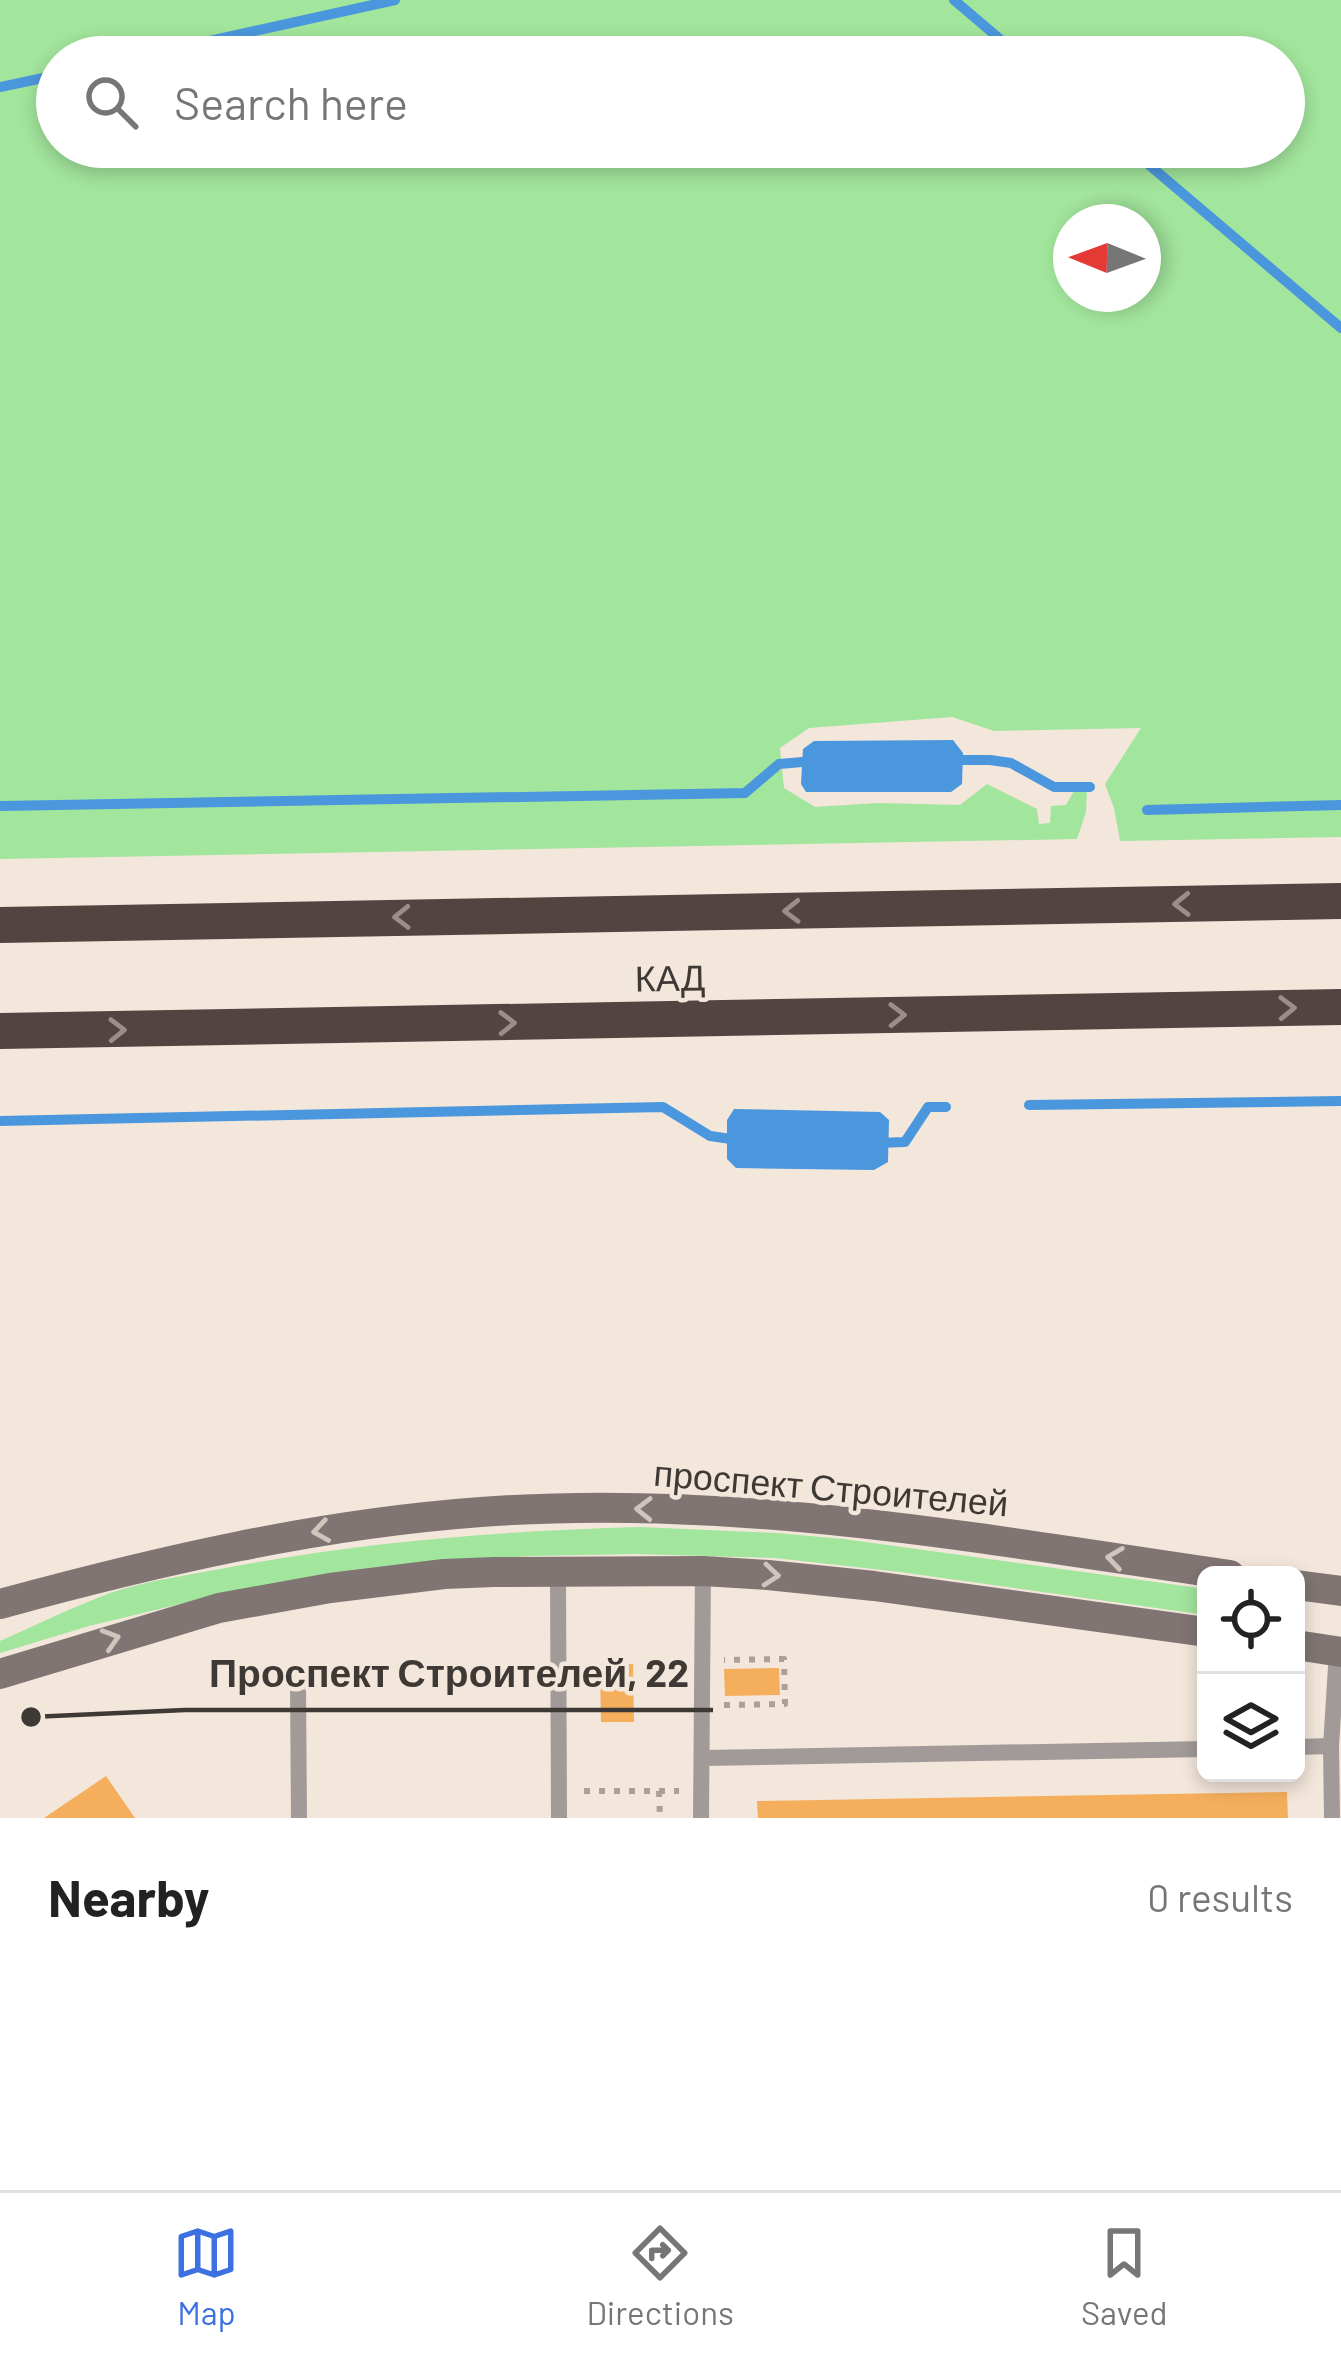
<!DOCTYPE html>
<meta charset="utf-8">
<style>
body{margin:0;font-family:Barlow,sans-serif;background:#f2f2f2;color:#222}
.controls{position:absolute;right:36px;bottom:36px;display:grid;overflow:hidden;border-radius:18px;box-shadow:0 6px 18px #0003}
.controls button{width:108px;height:108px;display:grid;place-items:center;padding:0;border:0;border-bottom:3px solid #e0e0e0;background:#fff;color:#222;font:60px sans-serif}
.compass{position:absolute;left:1053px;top:204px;width:108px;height:108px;border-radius:50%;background:#fff;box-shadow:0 6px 18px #0003;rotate:271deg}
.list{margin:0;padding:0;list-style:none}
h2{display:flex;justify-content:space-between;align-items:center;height:156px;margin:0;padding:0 48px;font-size:51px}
h2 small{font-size:39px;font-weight:400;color:#767676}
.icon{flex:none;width:66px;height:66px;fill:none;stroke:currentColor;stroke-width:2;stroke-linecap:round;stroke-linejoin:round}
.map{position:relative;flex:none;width:1341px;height:1818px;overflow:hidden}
.search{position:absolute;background:#fff;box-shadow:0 6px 18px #0003;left:36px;right:36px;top:36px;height:132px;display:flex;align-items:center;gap:30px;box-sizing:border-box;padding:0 42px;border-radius:66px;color:#767676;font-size:45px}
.sheet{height:372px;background:#fff}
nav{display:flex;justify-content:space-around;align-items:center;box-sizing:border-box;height:168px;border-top:3px solid #e0e0e0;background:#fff;font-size:33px;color:#767676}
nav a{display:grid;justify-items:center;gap:6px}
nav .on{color:#3d70e0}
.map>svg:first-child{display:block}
.green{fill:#a2e59c;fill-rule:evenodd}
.water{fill:#4b97dd}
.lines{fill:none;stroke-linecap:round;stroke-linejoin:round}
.stream{stroke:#4b97dd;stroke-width:10}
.building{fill:#f5ae5c}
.path{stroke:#aaa098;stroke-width:6;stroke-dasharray:6 9;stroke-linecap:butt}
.lane{stroke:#a29a99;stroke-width:16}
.secondary{stroke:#807573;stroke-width:30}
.highway{stroke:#534442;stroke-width:36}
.oneway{stroke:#9b8d87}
.oneway2{stroke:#d0c4bc}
.labels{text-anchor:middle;stroke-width:9;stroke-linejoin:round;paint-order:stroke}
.street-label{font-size:36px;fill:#3e3935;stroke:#f3e6db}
.leader{fill:none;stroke:#3e3935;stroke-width:4.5}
.callout-dot{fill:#3e3935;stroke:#f3e6db;stroke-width:4.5}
.callout-label{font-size:39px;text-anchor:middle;font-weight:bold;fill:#3e3935;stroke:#f3e6db;stroke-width:9;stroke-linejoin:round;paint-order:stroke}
</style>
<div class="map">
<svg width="1341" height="1818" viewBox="0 0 1341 1818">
<rect width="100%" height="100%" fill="#f3e6db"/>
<path class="green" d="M0 0H1341V837L1120 841 1114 808 1105 784 1141 728 994 731 952 717 809 728 780 748 784 788 815 807 878 803 960 805 987 784 1037 809 1039 824 1050 823 1051 806 1066 805 1075 789H1087L1086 812 1077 839 0 859ZM57 57H1284V147H57ZM1071 222H1143V294H1071Z
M640 1527 776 1533 844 1539 1206 1589V1615L900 1572 775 1558 638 1554 530 1556 467 1560 230 1592 89 1626 0 1653V1641C36 1625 73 1607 110 1593 148 1580 196 1574 236 1566 372 1541 502 1531 640 1527Z"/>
<path class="water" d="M953 740 963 753 962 784 951 792H806L801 784 803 749 814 741Z
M734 1109 880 1112 889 1120 888 1162 874 1170 736 1168 727 1159V1120Z"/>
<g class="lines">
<path class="stream" d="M954 0 1021 57
M137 57 395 0
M0 87 57 75
M1128 147 1341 328
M952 760H990L1011 763 1054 787H1090
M0 806 745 793 779 764 814 761
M1147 810 1341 805
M1029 1105 1341 1101
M0 1121 663 1107 710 1136 738 1140
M877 1143 905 1142 928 1107H946"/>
</g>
<path class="building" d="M600 1664H633L634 1722H601Z
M779 1668 780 1695 725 1696 724 1669Z
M106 1776 135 1818H44Z
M1287 1792 1288 1818H758L757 1801Z"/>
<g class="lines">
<path class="path" d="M724 1705 785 1704 784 1659 724 1660
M584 1791H679
M659 1791 660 1818"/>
<path class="lane" d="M558 1572 559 1818
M298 1687 299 1818
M1296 1747 1331 1746
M702 1758 1206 1749
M701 1818 703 1571
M1332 1818 1331 1746 1337 1651"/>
<path class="secondary" d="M1296 1585 1341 1591
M0 1604C158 1561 317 1524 481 1512 733 1493 982 1539 1230 1575
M1296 1645 1341 1652
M0 1674 219 1608 330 1588 444 1574 494 1572 703 1571 768 1575 874 1586 1206 1632"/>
<path class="highway" d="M0 925 1341 901
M0 1031 1341 1007"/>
</g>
<defs><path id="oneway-chevron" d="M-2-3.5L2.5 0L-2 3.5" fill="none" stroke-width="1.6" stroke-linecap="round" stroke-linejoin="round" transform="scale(3)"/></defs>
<g class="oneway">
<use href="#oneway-chevron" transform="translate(1182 904) rotate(179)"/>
<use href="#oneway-chevron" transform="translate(792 911) rotate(179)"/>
<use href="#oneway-chevron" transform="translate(402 917) rotate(179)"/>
<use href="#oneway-chevron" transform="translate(1287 1008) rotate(-1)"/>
<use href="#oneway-chevron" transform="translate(897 1015) rotate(-1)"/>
<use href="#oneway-chevron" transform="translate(507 1023) rotate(-1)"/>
<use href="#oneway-chevron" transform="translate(117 1030) rotate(-1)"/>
</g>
<g class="oneway2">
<use href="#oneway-chevron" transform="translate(644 1509) rotate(-179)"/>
<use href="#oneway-chevron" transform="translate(321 1531) rotate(171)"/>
<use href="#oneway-chevron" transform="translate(1115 1558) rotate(-172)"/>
<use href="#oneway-chevron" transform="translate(771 1575) rotate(5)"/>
<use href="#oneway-chevron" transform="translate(111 1639) rotate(-17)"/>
</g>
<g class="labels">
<g class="street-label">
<text transform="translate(670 978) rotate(-1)" y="13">КАД</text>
<text transform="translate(831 1488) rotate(5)" y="13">проспект Строителей</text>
</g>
</g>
<path class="leader" d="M31 1717L185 1710H713"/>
<circle class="callout-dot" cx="31" cy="1717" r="12"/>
<g class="callout-label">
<text x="449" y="1687">Проспект Строителей, 22</text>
</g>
</svg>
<div class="controls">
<button><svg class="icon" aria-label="locate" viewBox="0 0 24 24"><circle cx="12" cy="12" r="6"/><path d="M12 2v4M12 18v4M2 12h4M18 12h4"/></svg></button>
<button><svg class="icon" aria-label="layers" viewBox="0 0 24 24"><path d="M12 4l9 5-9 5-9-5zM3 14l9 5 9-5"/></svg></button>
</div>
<svg class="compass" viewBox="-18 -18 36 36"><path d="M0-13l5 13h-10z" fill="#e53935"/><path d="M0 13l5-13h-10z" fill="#767676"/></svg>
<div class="search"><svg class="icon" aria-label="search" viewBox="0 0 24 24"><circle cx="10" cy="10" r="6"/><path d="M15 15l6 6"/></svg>Search here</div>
</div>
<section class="sheet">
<h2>Nearby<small>0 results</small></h2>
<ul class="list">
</ul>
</section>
<nav>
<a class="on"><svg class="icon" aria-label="map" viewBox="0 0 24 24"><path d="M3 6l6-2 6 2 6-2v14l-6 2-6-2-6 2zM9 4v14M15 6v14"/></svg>Map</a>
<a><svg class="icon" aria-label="directions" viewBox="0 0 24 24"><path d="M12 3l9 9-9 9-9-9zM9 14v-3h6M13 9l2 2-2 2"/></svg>Directions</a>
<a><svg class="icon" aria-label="saved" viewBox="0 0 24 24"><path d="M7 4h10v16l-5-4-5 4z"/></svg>Saved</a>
</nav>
